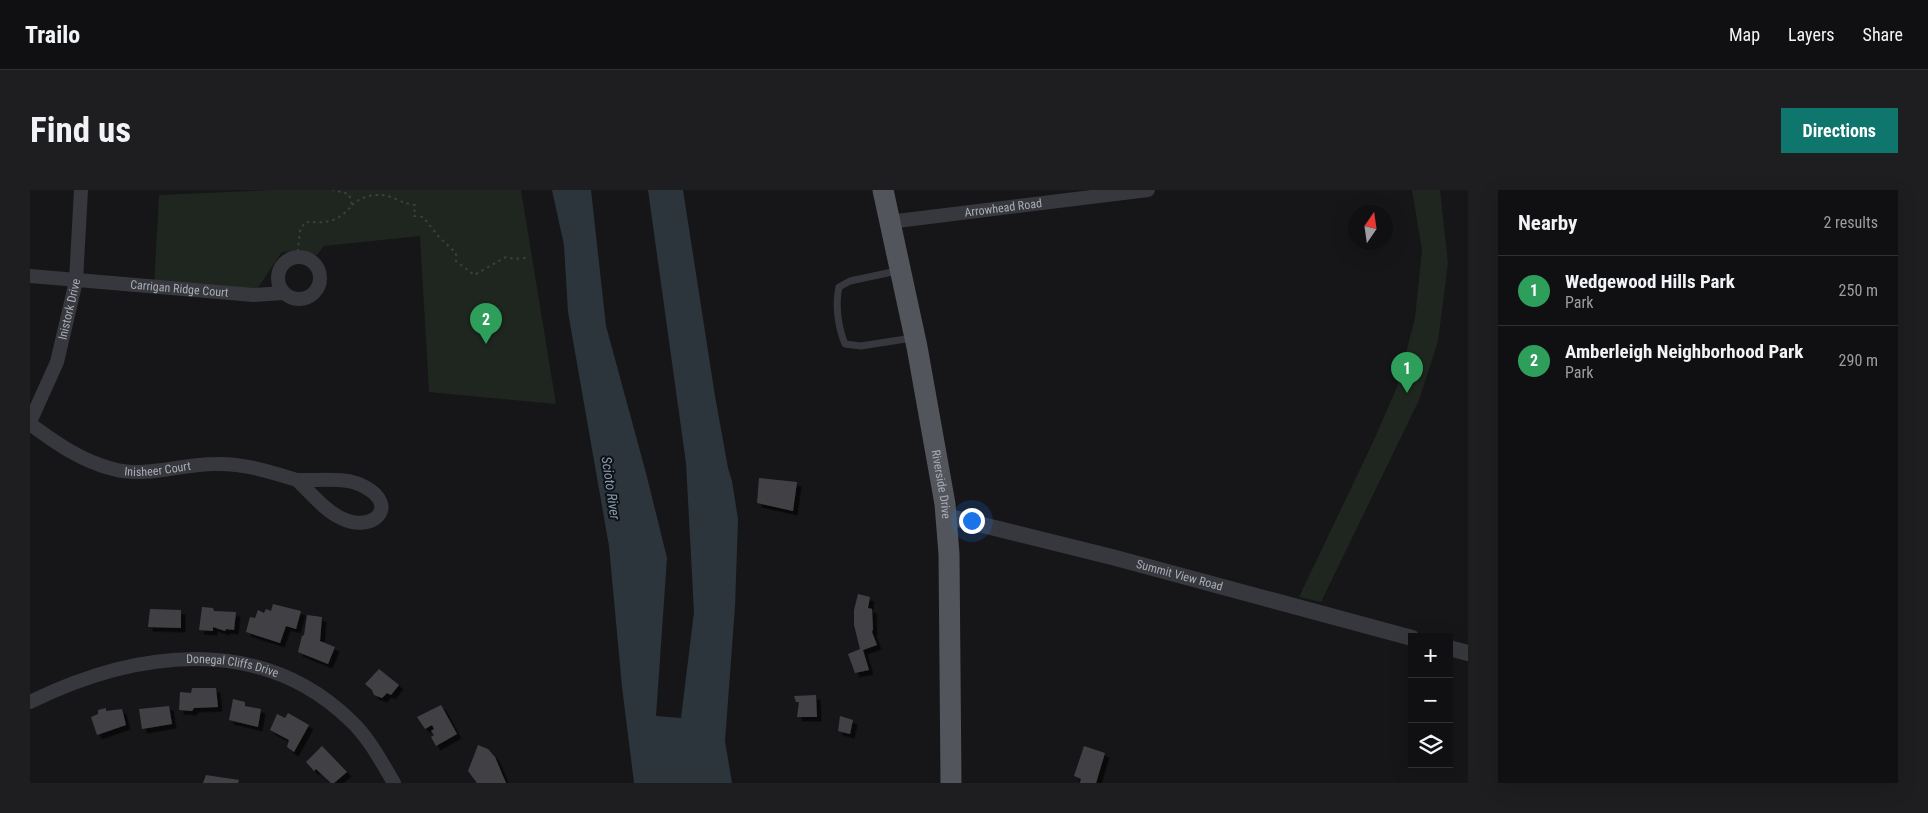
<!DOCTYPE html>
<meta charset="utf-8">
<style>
body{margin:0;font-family:"Roboto Condensed",sans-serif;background:#1e1e20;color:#f1f3f6}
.controls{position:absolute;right:15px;bottom:15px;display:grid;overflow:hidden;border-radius:0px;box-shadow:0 5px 20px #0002}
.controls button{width:45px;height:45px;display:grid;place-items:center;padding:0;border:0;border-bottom:1px solid #303032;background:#101012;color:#f1f3f6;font:25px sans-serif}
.compass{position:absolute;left:1318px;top:15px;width:45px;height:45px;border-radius:50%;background:#101012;box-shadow:0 5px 20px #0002;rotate:13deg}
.you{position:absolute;left:941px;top:330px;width:18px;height:18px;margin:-12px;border:4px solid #fff;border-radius:50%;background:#1a73e8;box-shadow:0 0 0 8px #1a73e833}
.badge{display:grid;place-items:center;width:32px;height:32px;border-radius:50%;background:#0f766e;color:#fff;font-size:16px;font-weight:700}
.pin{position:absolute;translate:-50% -41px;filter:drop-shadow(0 1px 2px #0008)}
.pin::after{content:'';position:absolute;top:26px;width:18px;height:15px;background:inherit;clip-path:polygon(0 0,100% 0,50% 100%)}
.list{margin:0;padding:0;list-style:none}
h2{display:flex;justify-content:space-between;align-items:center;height:65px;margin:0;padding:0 20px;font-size:21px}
h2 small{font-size:16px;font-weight:400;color:#9c9d9f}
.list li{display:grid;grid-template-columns:32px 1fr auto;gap:15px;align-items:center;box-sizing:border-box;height:70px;padding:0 20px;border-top:1px solid #303032}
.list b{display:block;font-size:19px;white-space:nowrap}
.list p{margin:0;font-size:16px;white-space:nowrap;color:#9c9d9f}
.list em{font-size:16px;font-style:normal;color:#9c9d9f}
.icon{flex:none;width:28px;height:28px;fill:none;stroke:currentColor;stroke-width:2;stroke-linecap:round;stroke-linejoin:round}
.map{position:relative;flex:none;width:1438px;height:593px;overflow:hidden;border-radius:0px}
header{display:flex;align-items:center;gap:30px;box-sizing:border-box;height:70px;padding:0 25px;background:#101012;border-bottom:1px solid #303032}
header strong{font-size:24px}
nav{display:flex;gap:28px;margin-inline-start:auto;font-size:18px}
.intro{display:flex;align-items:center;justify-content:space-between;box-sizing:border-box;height:120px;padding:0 30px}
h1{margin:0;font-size:35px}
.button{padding:12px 22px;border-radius:0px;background:#0f766e;color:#fff;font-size:18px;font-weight:700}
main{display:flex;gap:30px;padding:0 30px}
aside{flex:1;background:#101012;border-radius:0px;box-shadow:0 5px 20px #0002}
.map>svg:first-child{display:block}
.green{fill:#1e261f}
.water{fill:#2c353c}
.building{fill:#404145;filter:url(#shadow)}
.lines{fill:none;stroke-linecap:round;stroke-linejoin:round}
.path{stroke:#3d3f44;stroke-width:2;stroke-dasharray:2.5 4;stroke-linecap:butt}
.service{stroke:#37383d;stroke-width:7}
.minor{stroke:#37383d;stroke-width:14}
.tertiary{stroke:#37383d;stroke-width:16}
.primary{stroke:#53555c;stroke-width:21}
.labels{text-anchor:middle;stroke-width:4;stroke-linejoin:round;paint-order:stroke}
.street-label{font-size:12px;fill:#a8adb8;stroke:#111113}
.water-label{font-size:14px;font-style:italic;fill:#7f9bb3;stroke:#111113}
</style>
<header>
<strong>Trailo</strong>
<nav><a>Map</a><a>Layers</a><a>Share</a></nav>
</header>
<div class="intro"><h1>Find us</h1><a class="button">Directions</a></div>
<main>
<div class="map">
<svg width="1438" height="593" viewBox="0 0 1438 593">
<defs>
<filter id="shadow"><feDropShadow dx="4.5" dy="4.5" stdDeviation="0" flood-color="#0009"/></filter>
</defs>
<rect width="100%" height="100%" fill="#161618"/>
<path class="green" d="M243 0H491L526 214 399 202 390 46 294 56 287 65 267 61 252 62 223 105 124 97 129 5Z
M1382 0H1410L1418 73 1408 151 1389 210 1291 412 1269 407 1344 250 1367 197 1385 128 1392 60Z"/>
<path class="water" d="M522 0H561L576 136 616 283 637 368 626 526 651 528 664 422 656 273 618 0H653L685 206 698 278 702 291 708 329 705 417 695 551 702 593H604L592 497 579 356 538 122 534 55Z"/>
<path class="building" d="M729 288 767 292 763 321 727 313Z
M828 404 840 407 838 418 842 419 843 439 842 442 847 455 833 460 839 480 825 483 818 464 830 459 824 435V420Z
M243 414 271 421 266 439 256 436 250 453 216 442 220 427 225 428 228 420 234 423 236 419 241 421Z
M172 417 183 418 184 421 206 422 204 440 196 439 195 441 183 437V441L169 440Z
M120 419 151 420V438L118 437Z
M277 425 292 427 290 451 305 457 298 474 268 462 272 446 274 445Z
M349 479 369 495 361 505 357 503 352 508 344 505 342 500 335 494Z
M162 498H186L188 517 164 518 162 521 149 520 150 502 161 503Z
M786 505 787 527H767L769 512H766L764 506Z
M203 509 215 512V516L231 519 228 537 199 530Z
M411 515 427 544 406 556 401 547 404 545 401 541 404 539 402 535 395 539 387 527Z
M139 516 142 534 112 539 109 519Z
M76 518V521L92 519 96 535 67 545 61 527 68 524V520Z
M258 523 279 535 264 562 257 557 259 550 240 540 247 524 255 528Z
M810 526 823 530 820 544 808 541Z
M448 555 458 559 465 567 476 593H447L438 581Z
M292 556 317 582 304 593H301L286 579 284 581 276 572Z
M1054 556 1075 563 1066 593H1050L1051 589 1044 586Z
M176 585 209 590 208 593H173Z"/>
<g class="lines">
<path class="path" d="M322 15C334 4 351 2 366 9 373 12 377 14 385 15L384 26 393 27 409 47 426 63V71L444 85 476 67 484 69 497 68
M267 68 270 41 275 32C296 33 308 33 322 15L319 4 303 0"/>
<path class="service" d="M867 81 820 91 809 97C805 115 808 137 815 154L831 156 882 148"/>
<g class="minor">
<path id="s1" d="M859 32 1118 0"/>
<circle cx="269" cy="88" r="21"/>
<path id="s2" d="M0 86 223 105 254 103"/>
<path id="s3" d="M0 232 27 172 46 91 51 0"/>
<path id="s4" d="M0 234C26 253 51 271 83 279 116 288 151 274 185 274 213 273 241 282 267 290"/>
<path d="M267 290C288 291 317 286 335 297 370 316 343 344 311 328 294 320 280 302 267 290Z"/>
<path id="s5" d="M0 512C104 461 230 442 321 531 339 548 351 571 364 593"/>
</g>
<g class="tertiary">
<path id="s6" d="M916 326 1082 367 1382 448"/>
<path d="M1419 458 1438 463"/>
</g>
<path class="primary" id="s7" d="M853 0 887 157 915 314 919 364 921 593"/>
</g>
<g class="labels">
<g class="street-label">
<text dy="4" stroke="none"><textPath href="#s1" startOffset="115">Arrowhead Road</textPath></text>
<text dy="4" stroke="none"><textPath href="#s2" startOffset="150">Carrigan Ridge Court</textPath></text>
<text dy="4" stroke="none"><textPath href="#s3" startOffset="120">Inistork Drive</textPath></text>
<text dy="4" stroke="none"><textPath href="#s4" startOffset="140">Inisheer Court</textPath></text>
<text dy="4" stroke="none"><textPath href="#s7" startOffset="300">Riverside Drive</textPath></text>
<text dy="4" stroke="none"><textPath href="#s6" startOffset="241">Summit View Road</textPath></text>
<text dy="4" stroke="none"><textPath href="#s5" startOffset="210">Donegal Cliffs Drive</textPath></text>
</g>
<g class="water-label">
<text transform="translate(581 298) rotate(82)" y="5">Scioto River</text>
</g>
</g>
</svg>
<div class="controls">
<button>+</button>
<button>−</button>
<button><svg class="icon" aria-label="layers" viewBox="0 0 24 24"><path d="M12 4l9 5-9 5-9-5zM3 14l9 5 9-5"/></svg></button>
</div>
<svg class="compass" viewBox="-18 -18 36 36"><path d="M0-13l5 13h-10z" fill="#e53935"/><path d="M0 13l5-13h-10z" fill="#9c9d9f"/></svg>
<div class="you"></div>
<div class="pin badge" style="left:1377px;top:203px;background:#2e9e5b">1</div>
<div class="pin badge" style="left:456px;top:154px;background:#2e9e5b">2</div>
</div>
<aside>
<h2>Nearby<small>2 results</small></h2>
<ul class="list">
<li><span class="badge" style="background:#2e9e5b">1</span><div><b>Wedgewood Hills Park</b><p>Park</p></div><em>250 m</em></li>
<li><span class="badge" style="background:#2e9e5b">2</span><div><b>Amberleigh Neighborhood Park</b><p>Park</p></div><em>290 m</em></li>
</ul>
</aside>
</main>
